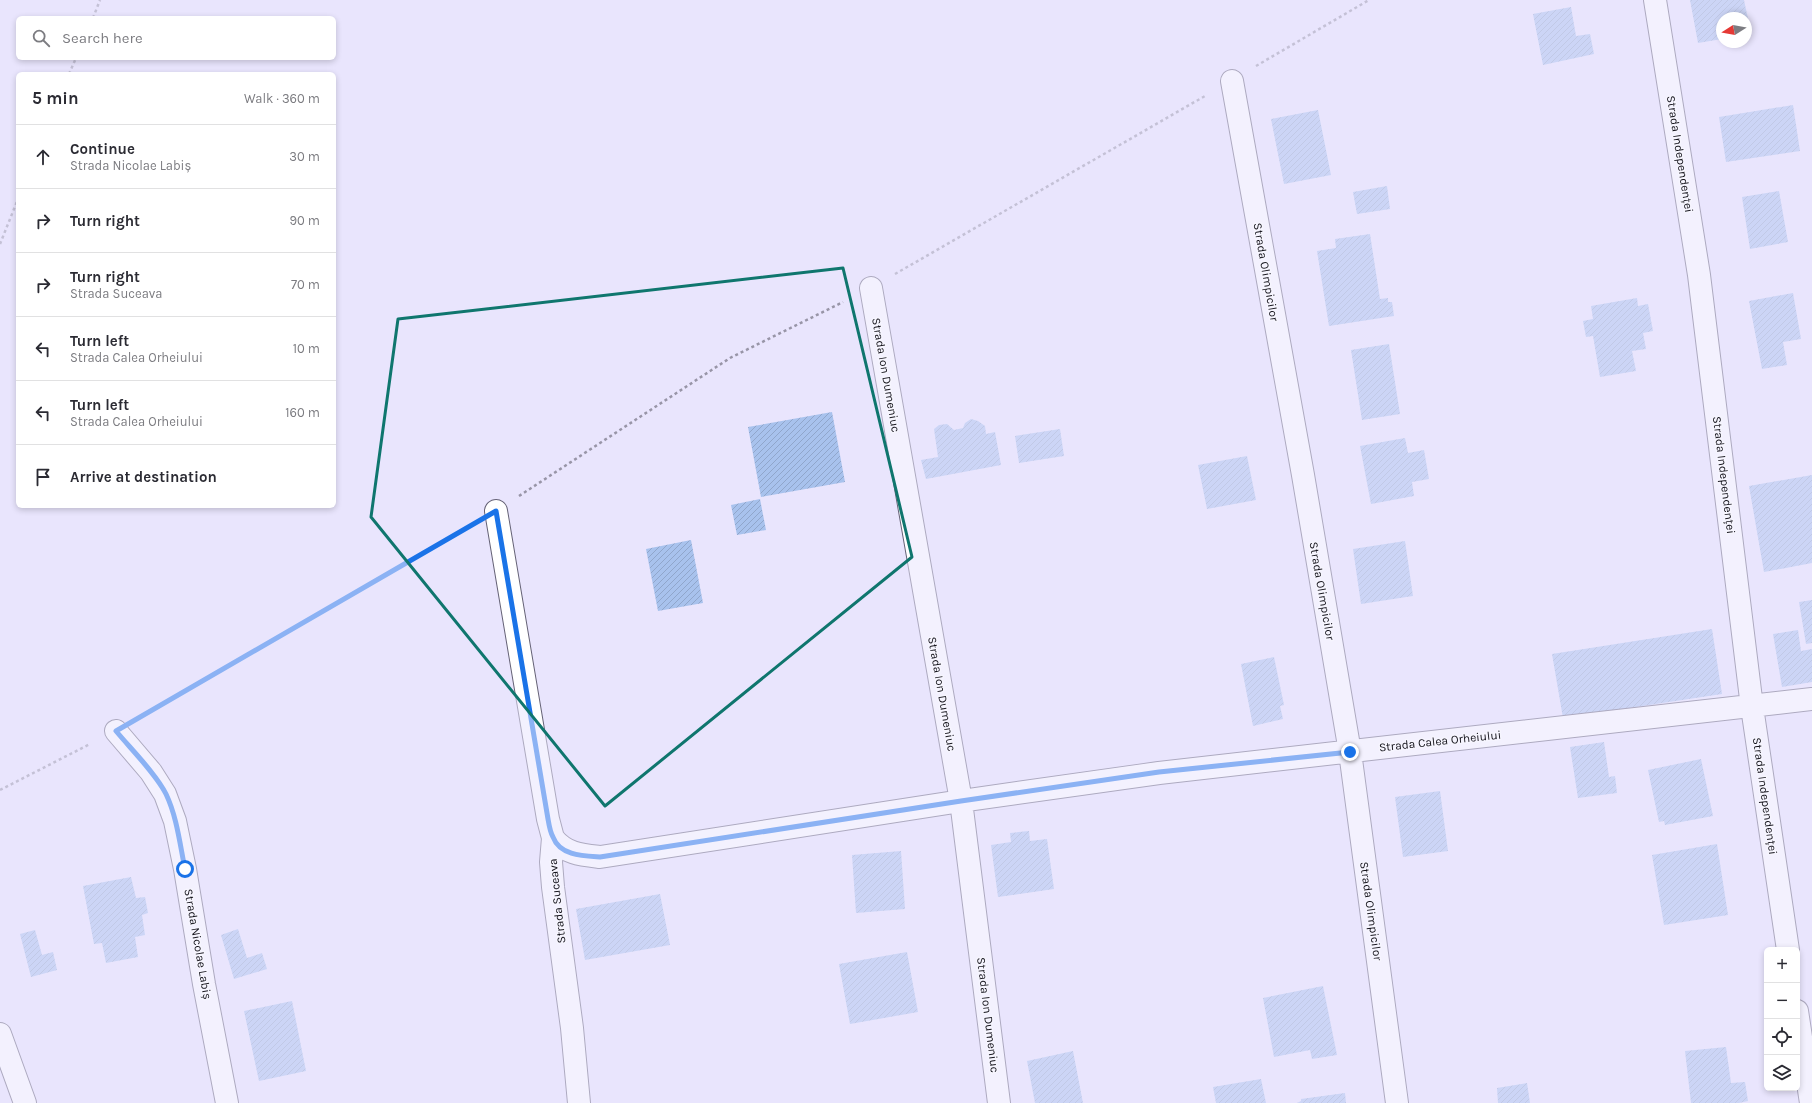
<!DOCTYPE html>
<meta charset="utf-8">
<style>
body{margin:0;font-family:Karla,sans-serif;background:#f2f2f3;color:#2b2b33}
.controls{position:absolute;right:12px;bottom:12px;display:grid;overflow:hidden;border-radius:6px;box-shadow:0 2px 6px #0003}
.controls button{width:36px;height:36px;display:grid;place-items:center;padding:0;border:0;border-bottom:1px solid #e1e1e2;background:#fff;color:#2b2b33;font:20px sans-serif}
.compass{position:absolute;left:1716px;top:12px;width:36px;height:36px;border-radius:50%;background:#fff;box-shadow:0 2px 6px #0003;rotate:259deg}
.stop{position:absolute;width:12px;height:12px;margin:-9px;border:3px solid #1a73e8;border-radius:50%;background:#fff}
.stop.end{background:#1a73e8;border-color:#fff;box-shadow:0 1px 4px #0008}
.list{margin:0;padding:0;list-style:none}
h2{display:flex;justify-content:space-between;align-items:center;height:52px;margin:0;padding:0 16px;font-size:17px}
h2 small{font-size:13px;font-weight:400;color:#7c7c81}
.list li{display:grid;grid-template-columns:26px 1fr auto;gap:12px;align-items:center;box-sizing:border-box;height:64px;padding:0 16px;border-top:1px solid #e1e1e2}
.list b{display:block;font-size:15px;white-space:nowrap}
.list p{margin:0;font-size:13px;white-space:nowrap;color:#7c7c81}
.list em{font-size:13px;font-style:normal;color:#7c7c81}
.icon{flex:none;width:22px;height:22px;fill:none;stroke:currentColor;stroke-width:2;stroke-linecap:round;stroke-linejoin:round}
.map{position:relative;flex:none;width:1812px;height:1103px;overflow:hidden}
.search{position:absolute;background:#fff;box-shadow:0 2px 6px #0003;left:16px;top:16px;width:320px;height:44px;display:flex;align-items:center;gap:10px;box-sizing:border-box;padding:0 14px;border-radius:6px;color:#7c7c81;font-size:15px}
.panel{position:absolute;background:#fff;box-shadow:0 2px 6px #0003;left:16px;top:72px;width:320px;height:436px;border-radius:6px}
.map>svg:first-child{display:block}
.building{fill:url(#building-hatch)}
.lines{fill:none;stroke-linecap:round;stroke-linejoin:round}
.street-casing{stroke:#656276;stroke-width:24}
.path{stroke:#9895a7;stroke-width:2.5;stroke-dasharray:3 3;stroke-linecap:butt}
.street{stroke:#fff;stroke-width:22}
.route{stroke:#1a73e8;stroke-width:5}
.marked{fill:none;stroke:#0f766e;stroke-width:3;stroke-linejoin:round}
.labels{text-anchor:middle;stroke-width:3;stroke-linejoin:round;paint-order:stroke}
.street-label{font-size:12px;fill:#14131b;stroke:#f6f5fe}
</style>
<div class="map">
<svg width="1812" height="1103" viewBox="0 0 1812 1103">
<defs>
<pattern id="building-hatch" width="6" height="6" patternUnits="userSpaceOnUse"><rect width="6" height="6" fill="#a8c2ed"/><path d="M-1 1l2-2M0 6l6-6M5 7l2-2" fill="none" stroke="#90a6cb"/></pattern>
</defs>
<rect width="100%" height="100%" fill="#e9e5fd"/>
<path class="building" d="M1690 0H1744L1751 33 1746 34V18H1722V39L1698 43Z
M1571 7 1576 36 1590 34 1594 54 1543 65 1533 14Z
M1793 105 1800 151 1726 162 1719 117Z
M1318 110 1331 175 1284 184 1271 119Z
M1387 186 1390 209 1357 214 1353 192Z
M1779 191 1788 242 1750 249 1742 197Z
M1370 234 1380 299 1388 298V302H1392L1394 316 1329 326 1317 251 1336 248 1335 239Z
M1793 293 1801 339 1783 342 1787 365 1762 369 1749 301Z
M1637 298 1638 306 1648 304 1653 331 1643 333 1646 349 1632 351 1636 371 1600 377 1593 336 1586 337 1583 321 1593 319 1591 306Z
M1389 344 1400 414 1362 420 1351 350Z
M832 412 845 482 761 497 748 427Z
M971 419 978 421 985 426 986 434 995 432 1001 465 926 479 921 460 938 457 934 429 939 425 947 424 954 430 963 428 965 423Z
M1060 429 1064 456 1019 463 1015 436Z
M1405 438 1408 453 1424 450 1429 479 1412 482 1414 496 1371 504 1360 446Z
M1247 456 1256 500 1207 509 1198 465Z
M1812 475V563L1764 572 1749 486Z
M760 499 766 530 737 535 731 505Z
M691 540 703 603 658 611 646 549Z
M1405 541 1413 596 1361 604 1353 549Z
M1812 600V643L1806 644 1799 602Z
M1712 629 1722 694 1563 718 1552 654Z
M1798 630 1801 651 1812 649V682L1782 687 1773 634Z
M1274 657 1284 705 1280 706 1283 719 1253 726 1241 664Z
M1604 742 1609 777 1615 776 1617 793 1578 798 1570 747Z
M1701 759 1713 816 1665 825 1664 821 1659 822 1648 770Z
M1440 791 1448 851 1403 857 1395 797Z
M1029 831 1030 841 1047 839 1054 889 998 897 991 845 1011 842 1010 833Z
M1717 844 1728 915 1664 925 1652 855Z
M901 851 905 909 856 913 852 855Z
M131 877 136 898 145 897 148 913 142 915 145 935 135 937 138 957 106 963 102 943 94 944 83 886Z
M660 894 670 945 585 960 576 909Z
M238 929 247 958 262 953 267 969 234 979 221 935Z
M35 930 42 955 53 952 57 970 31 977 20 934Z
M907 952 918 1012 850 1024 839 964Z
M1323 986 1337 1055 1312 1059 1310 1050 1274 1057 1263 998Z
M292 1001 306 1071 259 1081 244 1011Z
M1726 1047 1731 1083 1745 1082 1748 1101 1739 1103H1691L1685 1051Z
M1073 1051 1083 1103H1035L1027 1061Z
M1261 1079 1266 1103H1216L1213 1087Z
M1527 1083 1530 1103H1498L1497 1088Z
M1345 1093 1346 1103H1297L1301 1101V1099Z"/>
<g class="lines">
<g class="street-casing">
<path id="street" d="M1655 0 1699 275 1752 707 1788 950
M1232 81 1303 475 1350 752 1397 1103
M871 288 961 801 999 1103
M496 511 548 819 553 838 551 862 553 887 572 1028 579 1103
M116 731 151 772 165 794 175 821 185 869 204 984 227 1103
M553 838C566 854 581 855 600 857L961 801 1159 773 1812 699
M1797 1011 1811 1103
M0 1034 25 1103"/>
</g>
<path class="path" d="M93 18 100 0
M1256 66 1369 0
M69 74 76 58
M0 244 18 199
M895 274 1205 96
M519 496 730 358 843 302
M140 717 470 526
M0 790 90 744"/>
<use href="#street" class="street"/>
</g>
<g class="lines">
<path class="route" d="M185 869C180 845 177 817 166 794 156 774 131 749 116 731L496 511 548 819C549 825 550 832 553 837 560 856 584 856 600 857L961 801 1159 772 1350 752"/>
</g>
<path d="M0 0H1812V1103H0ZM843 268 912 557 605 806 371 517 398 319Z" fill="#e9e5fd" fill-opacity=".55" fill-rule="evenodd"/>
<path class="marked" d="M843 268 912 557 605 806 371 517 398 319Z"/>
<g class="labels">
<g class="street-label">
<text transform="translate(1680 154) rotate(81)" y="4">Strada Independenței</text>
<text transform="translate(1266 272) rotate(80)" y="4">Strada Olimpicilor</text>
<text transform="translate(886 375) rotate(80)" y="4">Strada Ion Dumeniuc</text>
<text transform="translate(1724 475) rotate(83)" y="4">Strada Independenței</text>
<text transform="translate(1322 591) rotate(80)" y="4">Strada Olimpicilor</text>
<text transform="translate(942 694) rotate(80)" y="4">Strada Ion Dumeniuc</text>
<text transform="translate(1440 741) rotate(-6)" y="4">Strada Calea Orheiului</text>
<text transform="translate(1765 796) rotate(82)" y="4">Strada Independenței</text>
<text transform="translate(557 901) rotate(-96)" y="4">Strada Suceava</text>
<text transform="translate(1371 911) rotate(82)" y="4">Strada Olimpicilor</text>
<text transform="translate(198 944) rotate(80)" y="4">Strada Nicolae Labiș</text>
<text transform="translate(988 1015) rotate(83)" y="4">Strada Ion Dumeniuc</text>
</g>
</g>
</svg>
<div class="controls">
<button>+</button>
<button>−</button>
<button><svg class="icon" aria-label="locate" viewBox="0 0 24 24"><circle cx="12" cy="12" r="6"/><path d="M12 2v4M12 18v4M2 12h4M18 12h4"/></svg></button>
<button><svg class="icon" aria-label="layers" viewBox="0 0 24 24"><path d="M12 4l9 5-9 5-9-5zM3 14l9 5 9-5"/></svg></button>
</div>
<svg class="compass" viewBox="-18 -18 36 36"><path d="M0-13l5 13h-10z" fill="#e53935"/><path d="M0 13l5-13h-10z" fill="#7c7c81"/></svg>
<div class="stop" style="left:185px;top:869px"></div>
<div class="stop end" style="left:1350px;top:752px"></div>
<div class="search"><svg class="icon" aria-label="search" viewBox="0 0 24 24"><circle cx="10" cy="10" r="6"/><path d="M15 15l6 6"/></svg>Search here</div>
<section class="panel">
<h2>5 min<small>Walk · 360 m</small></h2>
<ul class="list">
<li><svg class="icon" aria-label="ahead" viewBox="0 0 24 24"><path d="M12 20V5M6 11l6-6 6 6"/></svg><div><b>Continue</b><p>Strada Nicolae Labiș</p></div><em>30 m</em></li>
<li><svg class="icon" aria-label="right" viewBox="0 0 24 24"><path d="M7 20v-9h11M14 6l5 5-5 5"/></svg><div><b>Turn right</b></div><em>90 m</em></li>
<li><svg class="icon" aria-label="right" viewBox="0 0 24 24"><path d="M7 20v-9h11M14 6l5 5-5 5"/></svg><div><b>Turn right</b><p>Strada Suceava</p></div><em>70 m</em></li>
<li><svg class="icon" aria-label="left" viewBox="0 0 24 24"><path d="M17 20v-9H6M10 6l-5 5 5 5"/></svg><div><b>Turn left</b><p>Strada Calea Orheiului</p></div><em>10 m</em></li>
<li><svg class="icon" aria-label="left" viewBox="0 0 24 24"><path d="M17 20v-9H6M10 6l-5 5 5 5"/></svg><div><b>Turn left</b><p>Strada Calea Orheiului</p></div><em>160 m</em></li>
<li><svg class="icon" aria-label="arrive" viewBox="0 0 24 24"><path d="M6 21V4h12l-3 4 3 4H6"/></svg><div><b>Arrive at destination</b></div></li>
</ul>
</section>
</div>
